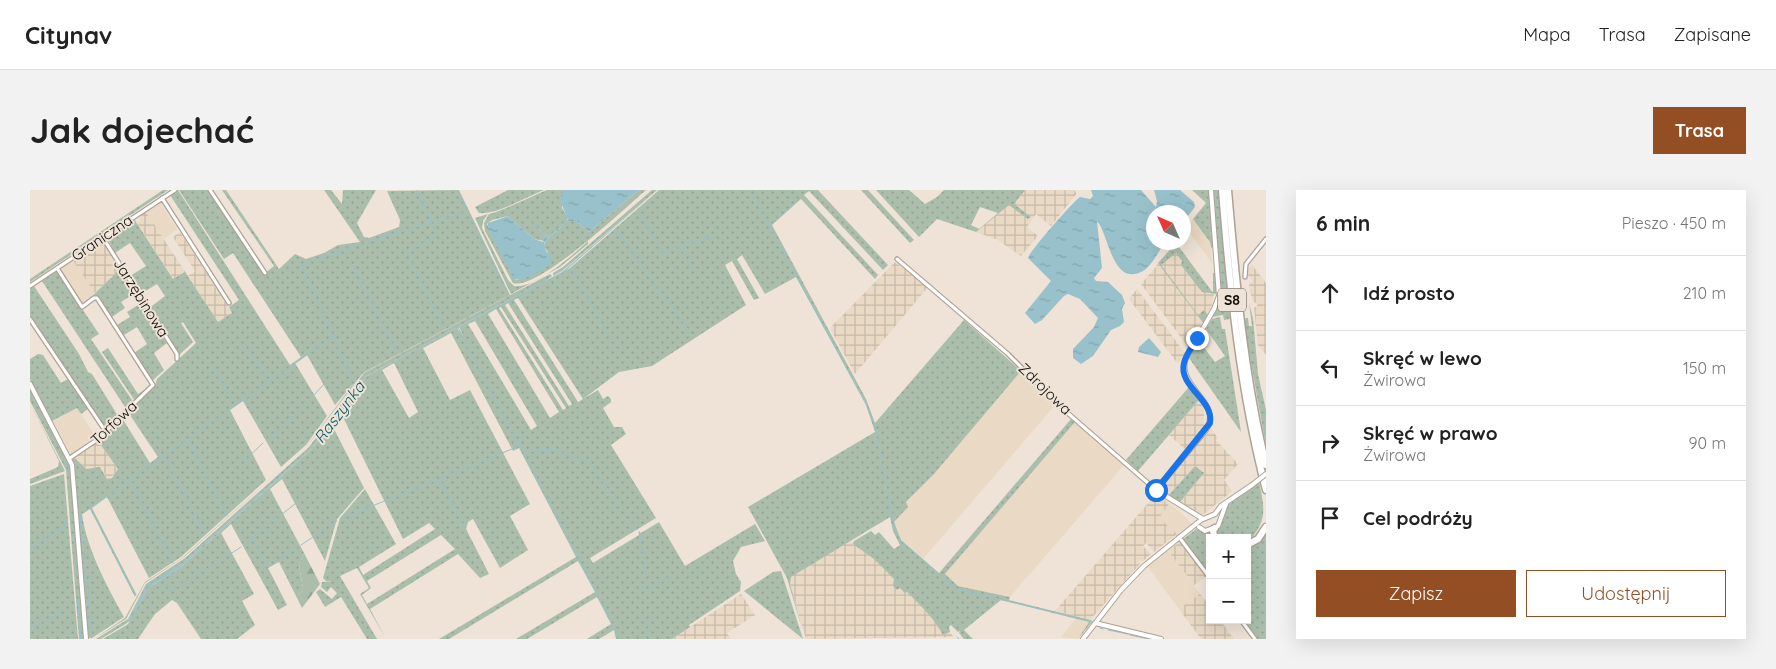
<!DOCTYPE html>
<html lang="pl">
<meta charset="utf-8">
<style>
body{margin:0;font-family:Quicksand,sans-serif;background:#f2f2f2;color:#222}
.controls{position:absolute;right:15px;bottom:15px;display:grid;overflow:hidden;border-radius:0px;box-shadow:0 5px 20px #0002}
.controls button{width:45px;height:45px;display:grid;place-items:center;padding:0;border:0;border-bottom:1px solid #e0e0e0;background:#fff;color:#222;font:25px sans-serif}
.compass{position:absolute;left:1116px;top:15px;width:45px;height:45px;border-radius:50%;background:#fff;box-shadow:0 5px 20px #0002;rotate:315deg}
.stop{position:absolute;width:15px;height:15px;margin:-11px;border:4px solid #1a73e8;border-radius:50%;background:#fff}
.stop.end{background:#1a73e8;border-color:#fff;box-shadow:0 1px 5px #0008}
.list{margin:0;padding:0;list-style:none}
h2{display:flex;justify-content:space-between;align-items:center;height:65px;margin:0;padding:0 20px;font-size:21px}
h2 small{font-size:16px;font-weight:400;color:#767676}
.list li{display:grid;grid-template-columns:32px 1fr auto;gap:15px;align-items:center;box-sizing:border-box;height:75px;padding:0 20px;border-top:1px solid #e0e0e0}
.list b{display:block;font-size:19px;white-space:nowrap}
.list p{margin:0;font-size:16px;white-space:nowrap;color:#767676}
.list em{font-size:16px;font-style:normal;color:#767676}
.actions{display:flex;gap:10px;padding:15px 20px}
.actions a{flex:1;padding:11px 0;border:1px solid #934e23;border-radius:0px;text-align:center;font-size:18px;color:#934e23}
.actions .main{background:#934e23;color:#fff}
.icon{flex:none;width:28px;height:28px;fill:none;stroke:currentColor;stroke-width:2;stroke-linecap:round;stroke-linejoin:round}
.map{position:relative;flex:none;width:1236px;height:449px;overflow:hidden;border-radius:0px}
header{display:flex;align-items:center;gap:30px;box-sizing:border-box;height:70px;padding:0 25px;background:#fff;border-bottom:1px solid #e0e0e0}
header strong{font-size:24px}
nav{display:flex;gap:28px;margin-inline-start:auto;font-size:18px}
.intro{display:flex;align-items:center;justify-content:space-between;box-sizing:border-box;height:120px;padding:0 30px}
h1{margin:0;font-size:35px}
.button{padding:12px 22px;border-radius:0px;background:#934e23;color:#fff;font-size:18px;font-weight:700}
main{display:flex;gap:30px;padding:0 30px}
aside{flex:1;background:#fff;border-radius:0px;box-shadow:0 5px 20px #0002}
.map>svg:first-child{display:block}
.built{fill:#e9d9c5}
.industrial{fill:url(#industrial-grid)}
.grass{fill:url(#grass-dots);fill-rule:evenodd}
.forest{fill:url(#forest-firs)}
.water{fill:url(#water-ripples)}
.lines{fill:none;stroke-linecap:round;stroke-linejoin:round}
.stream{stroke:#98c1cb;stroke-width:1}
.minor-casing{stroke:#ada295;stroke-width:5.5}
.tertiary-casing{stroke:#ada295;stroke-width:6}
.motorway-casing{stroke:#ada295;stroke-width:9}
.minor{stroke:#fff;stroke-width:3}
.tertiary{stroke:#fff;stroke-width:4}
.motorway{stroke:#fff;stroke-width:6}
.tertiary-bridge-casing{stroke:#ada295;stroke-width:6;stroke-linecap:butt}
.tertiary-bridge{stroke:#fff;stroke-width:4}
.route{stroke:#1a73e8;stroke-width:6}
.labels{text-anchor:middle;stroke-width:4;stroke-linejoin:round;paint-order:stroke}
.shield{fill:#eee3d6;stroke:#534c46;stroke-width:1}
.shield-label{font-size:14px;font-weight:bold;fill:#100c08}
.street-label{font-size:15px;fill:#100c08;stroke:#eee3d6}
.water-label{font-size:16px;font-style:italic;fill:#045c6b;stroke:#eee3d6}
</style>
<header>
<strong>Citynav</strong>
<nav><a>Mapa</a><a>Trasa</a><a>Zapisane</a></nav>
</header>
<div class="intro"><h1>Jak dojechać</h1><a class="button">Trasa</a></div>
<main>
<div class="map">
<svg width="1236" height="449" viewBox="0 0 1236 449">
<defs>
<pattern id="industrial-grid" width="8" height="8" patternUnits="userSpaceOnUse" patternTransform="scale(1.25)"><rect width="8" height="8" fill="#e9d9c5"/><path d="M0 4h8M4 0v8" fill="none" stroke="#c7b9a8"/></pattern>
<pattern id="grass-dots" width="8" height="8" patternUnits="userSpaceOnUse" patternTransform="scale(1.25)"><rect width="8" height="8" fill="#abbeac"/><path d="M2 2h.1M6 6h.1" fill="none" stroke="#92a292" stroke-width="1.8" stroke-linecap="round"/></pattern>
<pattern id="forest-firs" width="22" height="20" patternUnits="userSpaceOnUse" patternTransform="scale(1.25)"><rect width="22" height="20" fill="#abbeac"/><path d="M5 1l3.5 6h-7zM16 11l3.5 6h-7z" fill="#92a292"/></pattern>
<pattern id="water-ripples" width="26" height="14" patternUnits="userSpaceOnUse" patternTransform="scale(1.25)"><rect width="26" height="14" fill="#98c1cb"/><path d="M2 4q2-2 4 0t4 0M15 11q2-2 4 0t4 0" fill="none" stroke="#82a5ad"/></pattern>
</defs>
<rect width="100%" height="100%" fill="#eee3d6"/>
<path class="built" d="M130 12 147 39 134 49 117 23 118 20Z
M1163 29 1180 52 1182 73 1156 38Z
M43 71 65 103 53 115 29 79Z
M991 181 1025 215 893 369 871 350 864 332 876 313 904 284Z
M47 218 65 246 41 265 23 231Z
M1045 232 1094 275 980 407 928 396 915 384Z
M1140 313 1162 334 1147 344 1129 328Z
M1138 361 1170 404 1149 419 1118 377Z
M1046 428 1059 432 1053 442 1048 449 1031 447Z"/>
<path class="industrial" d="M995 0H1044L1047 3 1021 36 1006 24 997 37 1008 46 991 66 968 50 946 42Z
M116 22 158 86 165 81 143 47 150 42 202 123 188 132 159 88 148 96 107 33 111 30 108 26Z
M73 51 91 78 65 103 43 71Z
M1146 53 1184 104 1181 118 1158 157 1111 94Z
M865 72 898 97 825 184 801 140V137Z
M1222 75 1236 93V165L1228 155 1224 118 1228 115 1223 111 1220 101 1219 94 1223 91 1217 84 1218 80Z
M1107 99 1155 163 1148 174 1099 109Z
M1168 210 1174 218V237L1155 259 1139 245Z
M1181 239 1188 248 1186 250 1208 274 1194 290 1202 301 1174 324 1170 325 1150 312 1174 283 1165 276 1139 305 1131 298Z
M68 251 88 279 86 283 80 288 77 289 72 278 56 279 44 268Z
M1126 304 1139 314 1129 328 1147 344 1124 362 1116 353 1113 356 1121 364 1113 371H1109L1110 374 1060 430 1025 421Z
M820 351 844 367 924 447 776 449 758 388Z
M1151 351 1160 366 1177 386 1164 395 1138 361Z
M711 404 725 425 697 443 701 449H642Z
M1170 404 1180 416V430H1190L1204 449H1171L1149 419Z"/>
<path class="grass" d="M133 0H138L0 92V89Z
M148 0 260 175 271 167 203 63 194 69 149 0H179L234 84 244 76 192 0H196L249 79 265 64 276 69 294 63 308 55 330 52 294 0H301L312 14 313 0H346L327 33 334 47 339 48 369 37 370 30 357 1 429 0 480 105 333 183 277 256 154 367 115 393 96 429 64 449 95 428 115 392 152 368 276 257 324 193 305 215 277 165 265 173 297 226 276 255 251 277 213 211 200 220 236 290 151 367 119 388 77 307 62 318 106 404 105 407 60 319 52 324C57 360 77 396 94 427L62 448H58L43 269H46L56 279 70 277 77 289 82 288 88 279 68 251 92 228 120 273 128 267 98 222 96 223 125 196 127 189 166 153 153 132 151 133 163 152 149 165 118 119 135 106 127 94 112 103 110 101 108 102 100 86 116 76 100 53 85 63 77 47 104 29 143 89 155 82 188 132 202 123 199 117 209 110 140 5Z
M478 0H514C496 7 467 25 449 23L445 17Z
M517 0H533L532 18 538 27 536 32 518 47 506 36 517 48 514 51 504 49 478 26 462 30 457 34 486 90 498 86 518 63 514 56 515 52 537 31H546L559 42 609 0H616C595 18 508 101 483 93L455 41 454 33 459 24C480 18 497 8 517 0Z
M622 0H627L532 81 523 86V83L533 77Z
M629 0H788L858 75 853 80 779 1 774 5 848 85 845 89 771 9 742 35 836 209 845 233 934 130 991 181 904 284 876 312 878 317 864 332 871 350 909 383 1041 229 1045 232 915 384 928 396 980 407 979 410 1060 430 1062 432 1048 449 1059 432 971 410 934 440 943 449H934L929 443 930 441 928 442 921 435 919 437 920 442 913 445C904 428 891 416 877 402L875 403 870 398 867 400 863 396 864 389 844 369 823 354 824 351 841 341 845 345 849 342 864 359 870 355 863 341 860 327 761 387 760 394 773 442 757 388 718 317 845 242 835 212 766 87 735 104 712 65 707 69 729 108 724 110 702 71 695 75 716 115 622 176 589 182 553 209 488 108 484 110 548 212 568 200 573 209 578 206 581 209V212L573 218 584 237H592L596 244 581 255 626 328 560 368 563 373 609 345V341L611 343 629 332 655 376 725 334 735 351 711 357 703 371 706 384 711 392 710 401 659 435 660 437 642 449H586L584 440 569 449H557L581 434 567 407 497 449H486L565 402 548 371 419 449H409L546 367 489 258 483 261 421 143 393 158 420 210 440 200 500 314 480 326 498 360 470 378 443 329 438 332 436 339 459 384 450 388 428 364 340 419 355 447 330 404 339 398 327 378 310 386 347 449H337L311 407 295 417 286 402 290 399 302 409 307 403 301 397 297 402 291 397 292 392 303 391H296L293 388 310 328 335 299 366 354 329 377 333 385 405 339 399 333 373 349 311 223 302 235 334 298 307 329 295 371 252 289 240 299 274 363 269 375 273 399 267 408 249 372 238 378 257 415 248 420 201 334 191 343 224 404 212 411 225 435 207 449H171L147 413 142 410 125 424 108 449H73L98 434 118 398 151 377 281 260 337 186 427 138 433 145 429 137 540 78ZM478 113 542 214 539 216 475 115ZM471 117 536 218 533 220 469 118ZM466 119 529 222 520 228 458 124ZM445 131 507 236 501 240 438 134ZM364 173 388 222 379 228 352 180ZM411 345 425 359 337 414 332 405 341 398 337 391Z
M831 0H838L884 50 880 53Z
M846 0H879L895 14 907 7 914 0H995L984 14 1001 27 998 29 979 15 946 42 907 29 889 47ZM950 17 968 23 949 39 941 35Z
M1162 0H1180L1183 42 1180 43 1183 44V57L1181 58 1180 52 1163 29 1176 13Z
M1183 0H1188L1200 129 1194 130 1193 125 1183 127 1190 105Z
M458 24 453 31 452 38 478 90 484 96C505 99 543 65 558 51V54L530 77 481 104 445 28Z
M1146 53 1183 103V83H1186L1187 104 1172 102 1151 75 1152 71 1146 63 1131 75 1168 125 1174 120 1178 125 1174 134 1128 73Z
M91 78 105 103 91 112 95 118 82 127 66 105 53 115Z
M27 81 69 144 61 149 104 213 97 220 12 91Z
M520 84 522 86 517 90 336 186 281 259 152 374 116 398 97 433 71 449H66L98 429 116 394 155 368 279 257 334 183Z
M4 96 49 164 58 182 62 184 88 226 76 240 0 128V99Z
M111 113 137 153 124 163 134 180 122 191 104 163 117 154 107 137 94 145 87 135 100 127 97 122Z
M1219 113 1223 128 1228 184 1236 220V256L1213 129 1218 128 1219 136H1222Z
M1190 127 1192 139H1195L1211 242 1159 168 1169 151 1185 172 1195 166 1176 139 1182 129Z
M78 158 108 204 114 200 115 202 105 211 72 162Z
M8 164 13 165 31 193 38 189 58 219 51 224 47 218 22 231 0 189V169Z
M0 197 39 272 41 281 55 449H49L36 280 0 211Z
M1159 197 1170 212 1168 211 1108 281 1096 270Z
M0 213 35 281 0 294V289L28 277 29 271Z
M1165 276 1174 283 1150 312 1139 305Z
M34 284 48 449H0V296Z
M1229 292C1236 324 1236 331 1217 354V348H1187L1185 341 1191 335 1198 315Z
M1166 339 1174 342 1180 341V387L1152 350Z
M1236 342V449H1227L1212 430H1217V358Z
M751 381 773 449 714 401 743 382Z"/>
<path class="forest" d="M274 363 290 394 272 418 267 408 273 399 269 375Z"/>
<path class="water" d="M533 0H609L559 42 546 31H537L514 53 516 61 523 69C520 78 494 91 484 89L458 39V33L478 26 504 49 513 52 516 47 493 24 518 47 538 29 530 11Z
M627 0 533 83 337 186 281 260 151 377 118 398 100 431 71 449 97 433 117 396 152 374 281 259 336 186 532 82Z
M1061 0H1111L1126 17 1127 11 1124 0H1150L1164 12 1165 17 1154 31V22H1124V52L1135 53C1129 60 1122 76 1113 81 1082 98 1079 44 1067 31L1072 78 1064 88 1066 91 1078 92 1092 105 1095 113 1092 119 1094 132 1090 136 1081 140 1063 166 1051 174 1043 168V159L1064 137 1068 128 1050 109 1038 104 1034 106 1012 130 1005 134 995 123 1021 91 998 68C1001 59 1044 11 1050 7L1060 9 1063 6Z
M1119 148 1131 162 1128 167 1108 162 1109 157Z"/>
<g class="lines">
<path class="stream" d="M387 0 402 33
M428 0 436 19
M719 0 737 32
M770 8 777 1
M757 20 768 10
M609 22 632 63 685 45
M439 25 451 48
M403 36 406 46 377 62 414 138
M739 36 755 22
M585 38 660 142
M740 38 837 216 844 234 865 339 871 351 926 399 1062 431
M452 51 478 104
M337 52 435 22
M650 57 663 80
M324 76 367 162
M542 80 582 151
M428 137 431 143
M432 146 533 338
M215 156 238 191
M183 178 206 215
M323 190 271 75 332 53
M1163 193 1166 198
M0 199 23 242
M284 205 294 194
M159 250 197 326
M236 250 275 216
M487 250 495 245
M493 262 524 260 559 272 591 318
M135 266 175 344
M36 268 42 293
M213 272 233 253
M410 289 436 340
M101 291 143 373
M397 294 489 256
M370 305 394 295
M61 318 106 405
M44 320V325
M49 326 304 146
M50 326 62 447
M44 329V328
M310 329 367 306
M602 332 607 339
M299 336 307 331
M534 341 585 439 588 449
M609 342 613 363
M222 348 238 377 247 371
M214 355 266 313
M271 355 295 339
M0 360 38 334
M191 370 211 357
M249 370 268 357
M614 373V386
M132 388 140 400 146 398
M162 388 188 372
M615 391V398
M148 396 159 389
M615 402 640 387
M48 412 51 449
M1070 438 1073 439
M0 439 33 420
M1078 440 1098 444
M1100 445 1119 449
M927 447 929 449
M615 449 621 429"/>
<g class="minor-casing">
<path id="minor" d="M180 0 235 83
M132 8 199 113
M73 48 147 164V169
M867 69 978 164 1033 219 1126 300
M27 78 52 117 64 108H67L123 195 68 249 40 268
M1215 87 1216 74 1236 49
M0 96 145 0
M0 129 76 242
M1149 347 1180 388
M1211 430 1225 449"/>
</g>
<g class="tertiary-casing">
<path id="tertiary" d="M0 194 42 275 56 449
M1185 324 1191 316 1222 295
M1173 329 1126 300 1176 240C1194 212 1145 197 1156 168L1184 119 1189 106 1181 0
M1169 337 1175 341 1188 336 1196 314
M1065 433 1131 449
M1053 449 1091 400 1114 376 1171 330 1185 324"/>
</g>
<g class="motorway-casing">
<path id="motorway" d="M1192 0C1200 102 1210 200 1236 300
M1198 0C1206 93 1214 184 1236 275
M1185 348 1183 341 1185 338
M1217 355 1228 349 1236 337"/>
</g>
<use href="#minor" class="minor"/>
<use href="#tertiary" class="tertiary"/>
<use href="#motorway" class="motorway"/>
<g class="tertiary-bridge-casing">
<path id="tertiary-bridge" d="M1222 295 1236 284"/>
</g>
<use href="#tertiary-bridge" class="tertiary-bridge"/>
</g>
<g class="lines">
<path class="route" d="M1126 300 1180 233C1184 209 1148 197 1154 173 1156 164 1163 156 1167 148"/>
</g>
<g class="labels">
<rect class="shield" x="1188" y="98.5" width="28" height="23" rx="4"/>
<g class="shield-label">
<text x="1202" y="115">S8</text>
</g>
<g class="street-label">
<text transform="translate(72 48) rotate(-34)" y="5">Graniczna</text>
<text transform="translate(111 108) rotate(58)" y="5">Jarzębinowa</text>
<text transform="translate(1015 199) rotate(44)" y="5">Zdrojowa</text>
<text transform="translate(84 233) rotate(-43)" y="5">Torfowa</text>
</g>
<g class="water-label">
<text transform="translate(309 222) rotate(-53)" y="6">Raszynka</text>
</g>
</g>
</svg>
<div class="controls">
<button>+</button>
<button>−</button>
</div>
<svg class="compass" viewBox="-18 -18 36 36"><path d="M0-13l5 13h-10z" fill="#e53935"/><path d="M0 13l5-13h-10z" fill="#767676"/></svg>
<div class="stop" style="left:1126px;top:300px"></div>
<div class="stop end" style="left:1167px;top:148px"></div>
</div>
<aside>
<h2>6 min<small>Pieszo · 450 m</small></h2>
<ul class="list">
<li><svg class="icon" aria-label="ahead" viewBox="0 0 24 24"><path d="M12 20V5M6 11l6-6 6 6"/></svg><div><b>Idź prosto</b></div><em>210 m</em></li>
<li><svg class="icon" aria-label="left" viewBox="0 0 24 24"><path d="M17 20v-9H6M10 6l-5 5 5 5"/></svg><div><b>Skręć w lewo</b><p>Żwirowa</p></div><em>150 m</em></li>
<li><svg class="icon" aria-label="right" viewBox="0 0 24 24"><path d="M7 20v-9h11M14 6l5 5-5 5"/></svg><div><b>Skręć w prawo</b><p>Żwirowa</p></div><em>90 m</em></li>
<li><svg class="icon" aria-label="arrive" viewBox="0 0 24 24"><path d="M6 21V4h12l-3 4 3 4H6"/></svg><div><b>Cel podróży</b></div></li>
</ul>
<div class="actions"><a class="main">Zapisz</a><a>Udostępnij</a></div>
</aside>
</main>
